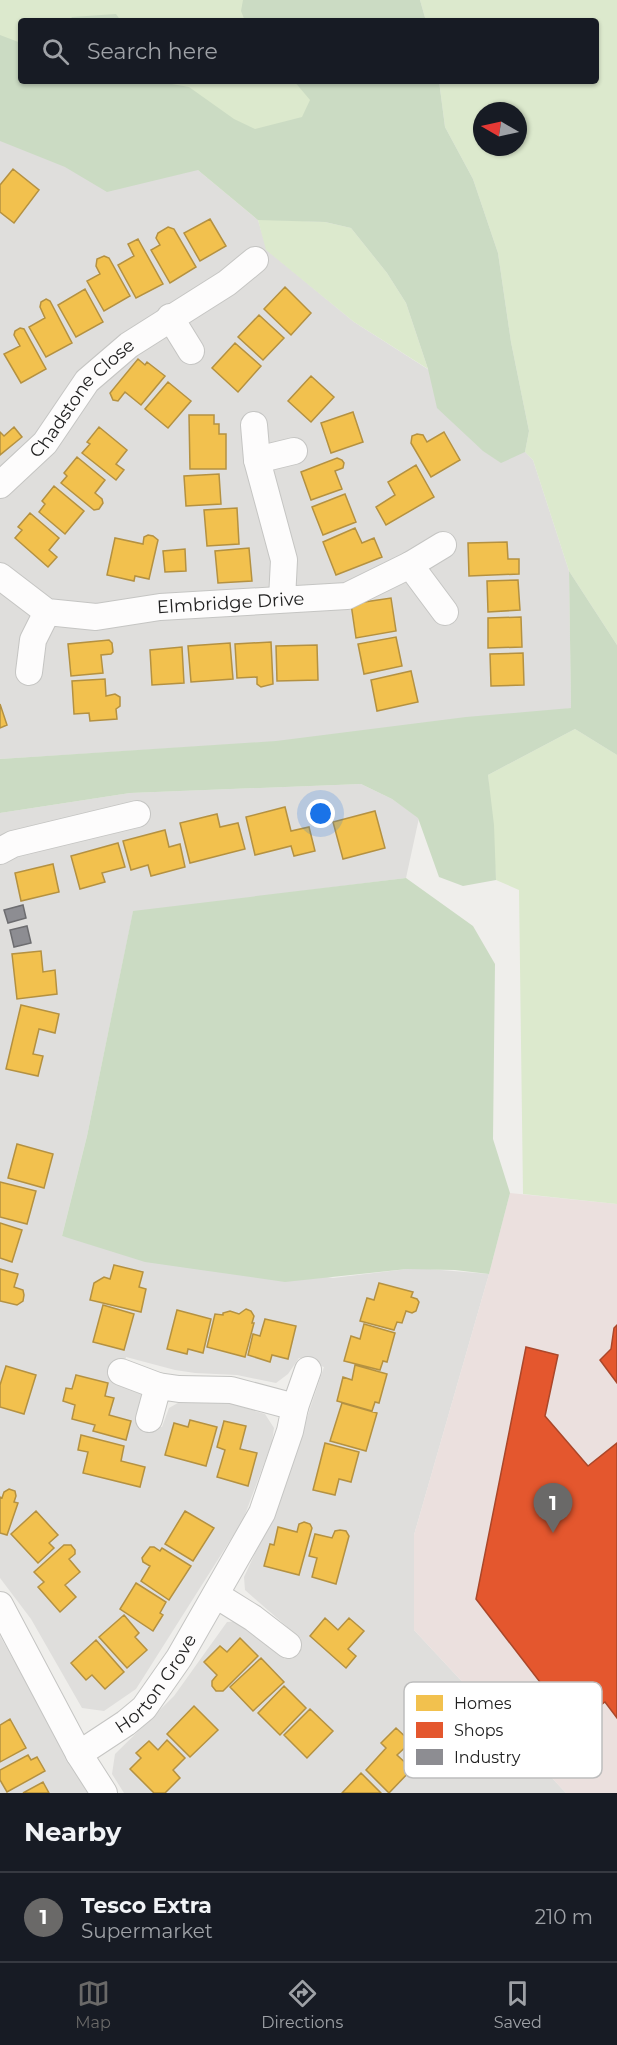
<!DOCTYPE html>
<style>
body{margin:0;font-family:Montserrat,sans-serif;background:#242831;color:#f1f3f6}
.compass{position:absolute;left:473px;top:102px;width:54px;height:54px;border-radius:50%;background:#171b24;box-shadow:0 2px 4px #0004;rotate:279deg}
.you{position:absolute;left:321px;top:814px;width:21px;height:21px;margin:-15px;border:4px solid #fff;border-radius:50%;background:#1a73e8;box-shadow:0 0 0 9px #1a73e833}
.badge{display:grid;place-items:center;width:39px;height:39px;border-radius:50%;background:#6a6968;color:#fff;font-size:20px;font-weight:700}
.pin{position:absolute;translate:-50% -50px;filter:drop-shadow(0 2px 3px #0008)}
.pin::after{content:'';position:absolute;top:32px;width:21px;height:18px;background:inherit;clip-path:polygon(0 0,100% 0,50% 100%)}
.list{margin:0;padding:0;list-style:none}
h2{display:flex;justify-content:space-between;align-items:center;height:78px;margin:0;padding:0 24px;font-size:26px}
h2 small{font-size:20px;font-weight:400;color:#9ea1a6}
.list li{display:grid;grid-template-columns:39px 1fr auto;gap:18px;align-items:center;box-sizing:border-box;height:90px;padding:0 24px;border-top:2px solid #363941}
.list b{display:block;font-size:22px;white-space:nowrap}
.list p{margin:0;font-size:20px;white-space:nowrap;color:#9ea1a6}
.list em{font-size:20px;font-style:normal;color:#9ea1a6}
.icon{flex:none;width:33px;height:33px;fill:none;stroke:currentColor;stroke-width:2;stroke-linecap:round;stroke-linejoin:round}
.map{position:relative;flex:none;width:617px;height:1793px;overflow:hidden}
.search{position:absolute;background:#171b24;box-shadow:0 2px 4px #0004;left:18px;right:18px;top:18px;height:66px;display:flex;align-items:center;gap:15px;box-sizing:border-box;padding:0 21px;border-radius:6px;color:#9ea1a6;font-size:22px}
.sheet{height:168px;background:#171b24}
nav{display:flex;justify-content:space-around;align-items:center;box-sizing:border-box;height:84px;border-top:2px solid #363941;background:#171b24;font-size:16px;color:#9ea1a6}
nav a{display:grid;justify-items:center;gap:3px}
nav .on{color:#6a6968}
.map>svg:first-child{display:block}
.residential{fill:#dfdedc}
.commercial{fill:#ebe0de}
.grass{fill:#dce9cd;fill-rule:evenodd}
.forest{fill:#cbdbc3}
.homes{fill:#f2c14e;stroke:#b49141;stroke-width:1.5}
.shops{fill:#e4572e;stroke:#aa472a;stroke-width:1.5}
.industry{fill:#8d8d92;stroke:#6d6d70;stroke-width:1.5}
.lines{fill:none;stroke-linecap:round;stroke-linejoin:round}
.street-casing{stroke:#c5c5c3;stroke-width:28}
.street{stroke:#fdfcfc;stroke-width:26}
.labels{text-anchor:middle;stroke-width:6;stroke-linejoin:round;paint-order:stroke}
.street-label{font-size:18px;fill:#222;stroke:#fff}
.key{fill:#fff;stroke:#bdbdbd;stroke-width:1.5}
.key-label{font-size:16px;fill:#222}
</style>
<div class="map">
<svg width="617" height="1793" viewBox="0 0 617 1793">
<rect width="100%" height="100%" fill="#efeeeb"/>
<path class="residential" d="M0 77 198 170 258 220 267 250 354 322 476 400 533 460 569 571 571 708 427 735 270 742 0 759Z
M361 784 392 799 419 818 406 878 133 912 87 1136 62 1236 333 1278 407 1269H429L489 1274 414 1535V1630L566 1793H124L112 1774 115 1754 174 1696 227 1622 240 1621 285 1659 301 1639 245 1590 244 1577 277 1506 324 1367 299 1358 288 1374 276 1383 237 1375 195 1373 175 1370 126 1357 121 1383 141 1392 147 1401 139 1422 162 1427 169 1408 183 1400 222 1401 265 1414 274 1428 272 1442 243 1520 136 1689 104 1711 82 1708 31 1619 0 1578V813L130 793Z
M0 1636 88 1793H0Z"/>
<path class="commercial" d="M510 1193 617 1204V1793H566L414 1630V1535L489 1274Z"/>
<path class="grass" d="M0 0H352L337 21H21V81H295L321 101 258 219 325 222 351 228 387 273 406 303 428 369 354 322 266 250 258 220 198 170 0 77Z
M420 0H617V645L569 571 533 460 525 452 529 431 511 342 498 253 473 179 445 127 439 81H596V21H426ZM482 111H518V147H482Z
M575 729 617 755V1204L523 1194 519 890 496 880 488 775Z"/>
<path class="forest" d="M243 0H420L426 21H245L241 11Z
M116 14 121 21H69L72 17Z
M0 35 21 43V81H154L189 87 234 119 255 129 302 117 310 100 294 81H439L445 127 473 179 498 253 511 342 529 431 525 452 501 463 483 451 437 408 428 369 406 303 387 273 351 228 325 222 258 220 198 170 107 192 65 167 0 141Z
M569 571 617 645V755L575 729 488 775 494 825 496 880 463 886 439 877 418 818 392 799 361 784 130 793 0 813V759L276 741 466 717 571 708Z
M406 878 473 926 495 964 493 1139 510 1193 489 1274 455 1270 407 1269 285 1282 145 1262 62 1236 87 1136 133 911Z"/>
<path class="homes" d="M13 169 39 190 14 223 0 212V185Z
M210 219 226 246 200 261 184 233Z
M168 227 174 229 196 267 170 283 151 250 160 245 156 238 158 233Z
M138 239 163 284 136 298 118 265 134 256 128 244Z
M104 256 109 258 130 296 104 311 87 281 100 274 96 266 97 259Z
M285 287 311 313 291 335 264 309Z
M85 289 103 322 76 337 58 305Z
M46 299 50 301 72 343 46 357 29 327 45 318 40 307 41 302Z
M259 315 284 338 263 360 238 337Z
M20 328 24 329 46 369 21 383 4 354 20 346 14 335 15 331Z
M235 343 261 366 238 392 212 368Z
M138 359 145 365 147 362 165 376 141 405 125 392 118 401 113 400 110 393Z
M311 376 334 397 311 422 288 401Z
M168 382 191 401 168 428 145 409Z
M353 412 363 442 331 453 321 423Z
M189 415H214V424H219V434H226V469H190Z
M14 427 22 437 0 455V432L4 436Z
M99 427 127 450 116 464 124 470 116 480 82 453 90 444 87 442Z
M444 432 460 460 431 477 411 443 412 436 417 434 423 435 427 442Z
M77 457 105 480 95 493 102 499 103 503 99 509 94 510 61 483 67 476 64 473Z
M337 458 342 460 344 463 343 468 335 471 342 489 311 500 301 472Z
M416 465 434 497 386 525 376 507 395 495 388 482Z
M219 474 221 504 186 506 184 476Z
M54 486 84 511 65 534 39 512 45 504 42 501Z
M345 494 356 522 323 535 312 507Z
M237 508 239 544 207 546 204 510Z
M30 513 59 538 49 550 57 557 48 567 15 538 22 530 18 527Z
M355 528 362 543 374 538 382 557 336 575 323 542Z
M148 535 153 536 158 540 149 579 135 576 134 581 107 575 115 538 143 544 144 537Z
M507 542 508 559H519V574L469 576 468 543Z
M249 548 252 581 218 583 215 551Z
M185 549 186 571 165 572 163 551Z
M518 580 520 610 488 612 487 581Z
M391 598 396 631 356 638 351 604Z
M521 617 522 647 488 648V618Z
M396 637 402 666 364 674 358 644Z
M109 640 112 643 113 652 111 654 101 655 103 673 71 676 68 644Z
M271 642 273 684 261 687 257 684V677L237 678 235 644Z
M230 643 233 679 191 682 188 646Z
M317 645 318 680 277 681 276 646Z
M182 647 184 683 152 685 150 650Z
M523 653 524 685 491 686 490 654Z
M411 671 418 702 377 711 371 680Z
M105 679 106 696 115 694 120 697V706L116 709 117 719 90 721 89 713 74 714 72 681Z
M0 704 7 725 0 728Z
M285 807 291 831 309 827 315 851 294 856 291 846 255 855 246 817Z
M375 811 385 848 343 859 333 822Z
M217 814 220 827 238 823 245 849 190 863 180 823Z
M165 830 169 847 180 844 185 867 151 876 148 865 131 870 123 841Z
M118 843 125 867 102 873 105 882 80 889 71 856Z
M53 864 59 892 21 901 15 873Z
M41 951 43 972 55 970 57 994 17 999 12 954Z
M21 1005 59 1014 55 1033 39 1029 33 1054 43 1056 38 1076 6 1069Z
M17 1144 53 1154 44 1188 8 1178Z
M0 1182 36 1191 27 1224 0 1217Z
M0 1223 22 1230 12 1262 0 1258Z
M114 1265 143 1272 139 1287 146 1289 141 1312 90 1300 94 1283 104 1277 110 1279Z
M0 1269 18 1274 14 1287 23 1290 24 1295 23 1301 17 1305 0 1301Z
M379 1283 413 1292 411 1297 417 1299 419 1302 416 1311 412 1313 406 1311 402 1323 397 1322 394 1330 360 1321 367 1298 374 1300Z
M103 1305 134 1314 124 1350 93 1342Z
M246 1309 251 1311 254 1316 252 1323H254L245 1357 207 1347 215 1314 223 1315V1313L230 1311 239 1314Z
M177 1310 211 1319 203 1353 188 1349 187 1354 167 1349Z
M265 1319 296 1326 288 1359 272 1355 270 1362 248 1355 253 1334 260 1336Z
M364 1324 395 1333 387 1362 383 1361 380 1370 344 1361 351 1336 360 1339Z
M355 1365 387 1374 379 1403 375 1402 372 1411 337 1401 343 1377 352 1380Z
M6 1366 36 1375 24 1414 0 1407V1385Z
M76 1375 108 1383 105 1396 114 1398 109 1415 131 1421 126 1440 93 1431 95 1425 72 1419 75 1405 63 1401 66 1388 72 1389Z
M342 1403 377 1413 366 1451 330 1441Z
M190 1420 217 1427 206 1466 165 1455 174 1423 188 1427Z
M224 1421 246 1426 240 1449 257 1453 248 1486 217 1477 225 1450 217 1447Z
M81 1435 124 1446 121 1461 145 1467 140 1487 83 1473 88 1452 78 1450Z
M325 1443 359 1452 351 1482 339 1479 335 1495 313 1490Z
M9 1489 15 1491 16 1496 14 1502 18 1503 7 1535 0 1533V1497L2 1498 4 1492Z
M36 1511 58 1535 49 1543 54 1548 38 1563 11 1534Z
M185 1511 214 1528 193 1561 165 1544Z
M304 1522 310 1524 312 1528 299 1575 264 1566 270 1544 274 1545 278 1527 297 1532 299 1524Z
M340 1530 346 1531 349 1536 336 1584 312 1577 317 1558 309 1556 315 1534 332 1538 335 1531Z
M64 1545H71L75 1550V1554L69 1559 80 1572 65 1585 76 1597 60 1612 38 1587 44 1582 34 1572Z
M150 1547H154L160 1551 162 1548 191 1566 169 1600 141 1581 150 1566 143 1562 142 1558Z
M136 1583 166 1602 160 1613 163 1615 153 1631 120 1609Z
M124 1615 139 1633 135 1637 147 1650 127 1668 99 1637Z
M325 1618 338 1630 349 1618 364 1631 348 1649 356 1656 346 1668 310 1636Z
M240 1638 258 1656 223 1691H216L212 1686V1681L217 1675 204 1662 220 1646 227 1652Z
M96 1640 124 1672 105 1689 92 1675 86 1680 71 1663Z
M261 1658 284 1682 253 1711 230 1687Z
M284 1686 306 1708 280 1735 258 1713Z
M194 1706 218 1730 190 1757 167 1734Z
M310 1709 333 1731 307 1758 284 1735Z
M10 1719 26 1748 0 1762V1725Z
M396 1728 411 1742 397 1755 412 1769 389 1793 366 1770 386 1748 381 1743Z
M167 1740 185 1758 173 1770 180 1778 165 1793H154L130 1769 141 1758 136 1753 149 1741 158 1750Z
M28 1755 31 1760 37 1757 45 1771 7 1792 0 1780V1770Z
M361 1773 381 1793H342Z
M43 1782 49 1793H23Z"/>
<path class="shops" d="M617 1325V1383L600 1360 611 1349 614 1328Z
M526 1347 558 1355 545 1416 588 1466 617 1443V1718L605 1702 573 1725 476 1599Z"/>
<path class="industry" d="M23 905 26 918 8 923 4 910Z
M27 926 31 943 14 947 10 930Z"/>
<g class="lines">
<g class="street-casing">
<g id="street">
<path d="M170 317 191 351"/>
<path d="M254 425 257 460 284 560 282 599"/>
<path d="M257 460 294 451"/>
<path id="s1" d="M0 485 45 443 87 381 129 345 227 283 255 260"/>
<path d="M410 565 443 545"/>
<path id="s2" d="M0 576 47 612 96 617 160 607 347 596 410 565 445 612"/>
<path d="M29 672 33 640 47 612"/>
<path d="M0 851 13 844 137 814"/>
<path d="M121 1372 158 1386"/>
<path d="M295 1407 308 1370"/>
<path d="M216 1595 253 1618 288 1645"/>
<path d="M0 1605 79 1754 104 1793"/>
<path id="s3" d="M79 1754 126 1723 144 1708 179 1658 262 1513 290 1431 295 1407 231 1390 179 1389 158 1386 149 1419"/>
</g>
</g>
<use href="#street" class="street"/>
</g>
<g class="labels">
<g class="street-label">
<text dy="6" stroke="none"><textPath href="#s1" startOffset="120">Chadstone Close</textPath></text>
<text dy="6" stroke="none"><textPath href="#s2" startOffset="244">Elmbridge Drive</textPath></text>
<text dy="6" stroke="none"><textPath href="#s3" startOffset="106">Horton Grove</textPath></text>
</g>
</g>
<rect x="404" y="1682" width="198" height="96" rx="9" class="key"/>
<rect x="416" y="1695" width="27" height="16" fill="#f2c14e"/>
<rect x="416" y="1722" width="27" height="16" fill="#e4572e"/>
<rect x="416" y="1749" width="27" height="16" fill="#8d8d92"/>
<g class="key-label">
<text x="454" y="1709">Homes</text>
<text x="454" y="1736">Shops</text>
<text x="454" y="1763">Industry</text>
</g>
</svg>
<svg class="compass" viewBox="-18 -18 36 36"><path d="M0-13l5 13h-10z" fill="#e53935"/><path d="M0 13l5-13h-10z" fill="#9ea1a6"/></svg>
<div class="you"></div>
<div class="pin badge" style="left:553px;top:1533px">1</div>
<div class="search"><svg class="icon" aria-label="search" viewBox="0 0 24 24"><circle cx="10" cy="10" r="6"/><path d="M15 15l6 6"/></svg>Search here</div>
</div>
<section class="sheet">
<h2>Nearby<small></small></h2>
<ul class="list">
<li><span class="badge">1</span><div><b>Tesco Extra</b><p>Supermarket</p></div><em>210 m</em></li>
</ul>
</section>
<nav>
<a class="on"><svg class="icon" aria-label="map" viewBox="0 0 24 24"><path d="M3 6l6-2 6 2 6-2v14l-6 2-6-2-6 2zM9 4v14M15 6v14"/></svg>Map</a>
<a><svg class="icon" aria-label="directions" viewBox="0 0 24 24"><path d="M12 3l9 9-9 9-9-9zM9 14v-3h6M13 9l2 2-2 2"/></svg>Directions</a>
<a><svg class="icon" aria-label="saved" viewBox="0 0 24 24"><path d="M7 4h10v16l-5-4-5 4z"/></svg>Saved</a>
</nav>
